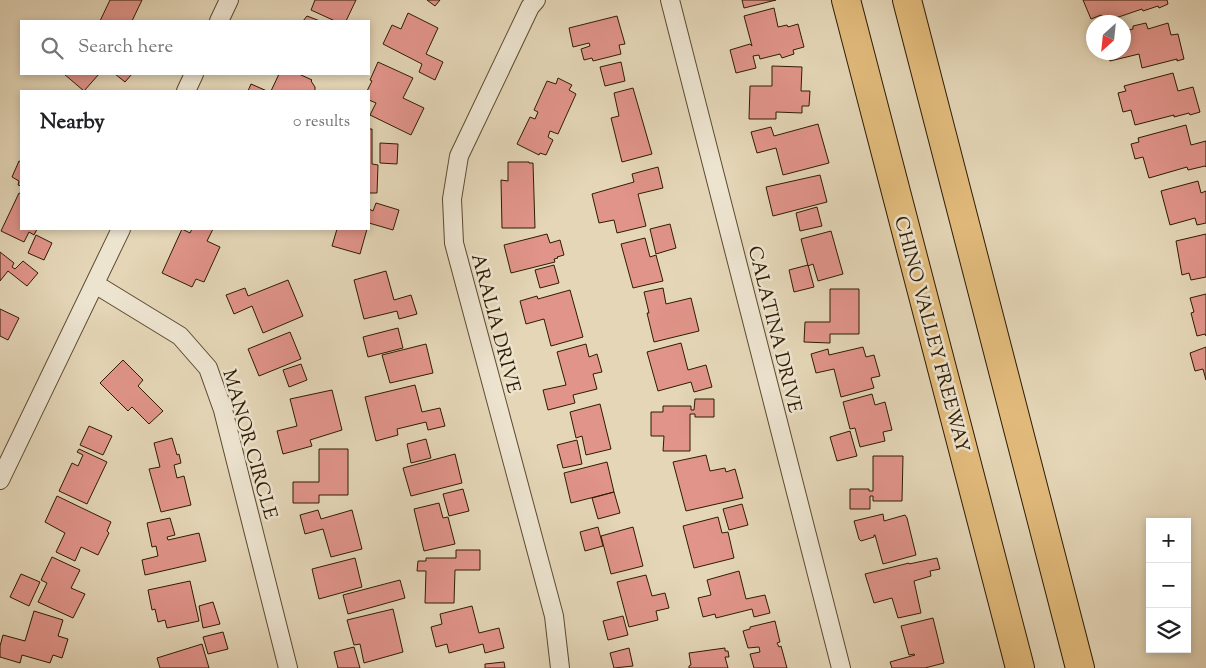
<!DOCTYPE html>
<meta charset="utf-8">
<style>
body{margin:0;font-family:"Sorts Mill Goudy",serif;background:#f2f2f2;color:#202124}
.controls{position:absolute;right:15px;bottom:15px;display:grid;overflow:hidden;border-radius:0px;box-shadow:0 2px 8px #0003}
.controls button{width:45px;height:45px;display:grid;place-items:center;padding:0;border:0;border-bottom:1px solid #e0e0e0;background:#fff;color:#202124;font:25px sans-serif}
.compass{position:absolute;left:1086px;top:15px;width:45px;height:45px;border-radius:50%;background:#fff;box-shadow:0 2px 8px #0003;rotate:207deg}
.list{margin:0;padding:0;list-style:none}
h2{display:flex;justify-content:space-between;align-items:center;height:65px;margin:0;padding:0 20px;font-size:21px}
h2 small{font-size:16px;font-weight:400;color:#757577}
.icon{flex:none;width:28px;height:28px;fill:none;stroke:currentColor;stroke-width:2;stroke-linecap:round;stroke-linejoin:round}
.map{position:relative;flex:none;width:1206px;height:668px;overflow:hidden}
.search{position:absolute;background:#fff;box-shadow:0 2px 8px #0003;left:20px;top:20px;width:350px;height:55px;display:flex;align-items:center;gap:12px;box-sizing:border-box;padding:0 18px;border-radius:0px;color:#757577;font-size:19px}
.panel{position:absolute;background:#fff;box-shadow:0 2px 8px #0003;left:20px;top:90px;width:350px;height:140px;border-radius:0px}
.map>svg:first-child{display:block}
.building{fill:#e1948a;stroke:#2e1b03}
.lines{fill:none;stroke-linecap:round;stroke-linejoin:round}
.minor-casing{stroke:#5c4a30;stroke-width:20}
.motorway-casing{stroke:#2e1b03;stroke-width:30}
.minor{stroke:#ede4d0;stroke-width:18}
.motorway{stroke:#e2bb7c;stroke-width:28}
.labels{text-anchor:middle;stroke-width:5;stroke-linejoin:round;paint-order:stroke}
.street-label{font-size:19px;fill:#2e1b03;stroke:#ede4d0}
</style>
<div class="map">
<svg width="1206" height="668" viewBox="0 0 1206 668">
<rect width="100%" height="100%" fill="#e4d6b7"/>
<filter id="stains"><feTurbulence type="fractalNoise" baseFrequency=".004" numOctaves="4"/><feColorMatrix values="0 0 0 0 .2 0 0 0 0 .09 0 0 0 0 .02 0 0 0 .5 -.17"/></filter>
<radialGradient id="worn" r=".72"><stop offset=".6" stop-color="#630" stop-opacity="0"/><stop offset="1" stop-color="#630" stop-opacity=".3"/></radialGradient>
<path class="building" d="M110 0H142L132 21H100Z
M315 0H356L346 21H335L311 10Z
M427 0H440L435 6Z
M742 0H776L744 8Z
M1083 0H1167L1168 4 1159 8 1158 6 1143 11 1142 9 1104 22 1101 15 1091 19Z
M774 8 778 27 787 25 788 27 798 24 804 47 793 50 794 54 782 58 780 54 760 59 759 55 753 56 756 68 736 73 730 50 750 44 752 46 744 16Z
M408 13 438 28 426 54 443 62 435 80 419 72 422 64 383 44 392 25 401 29Z
M307 16 320 21H303Z
M617 16 625 44 619 45 621 54 593 61 592 58 584 60 581 49 590 46 589 43 573 47 569 28Z
M1146 23 1148 29 1168 23 1171 35 1178 34 1184 59 1177 61V59L1142 68 1139 54 1110 61 1107 52H1124V31L1133 29V26Z
M378 62 413 78 403 98 424 108 411 135 370 115 376 103 369 100V91H367L372 81 370 80Z
M621 62 625 81 605 86 600 67Z
M772 66 802 67 801 91H810L809 106H802V113L776 112V119H749L750 86H772Z
M1173 73 1178 91 1193 87 1200 112 1190 115 1189 113 1174 117V115L1135 125 1131 110 1123 112 1118 93 1126 91 1124 86Z
M64 74H99L84 91Z
M115 74H132L125 82Z
M279 74H299L312 80 311 81 315 87V91H271Z
M558 78 572 85 569 90 576 94 558 134 550 131 548 137 553 140 546 155 540 153 539 155 517 144 530 117 535 119 538 112 534 110 547 81 556 84Z
M251 84 267 91H248Z
M633 88 652 154 622 162 611 118 619 116 614 93Z
M818 124 829 163 783 175 776 148 757 153 751 132 771 127 774 136Z
M1186 125 1191 145 1206 141V167L1205 166 1188 170 1187 167 1149 178 1143 157 1135 159 1131 144 1139 142 1138 138Z
M369 129H372V164L378 165 377 193H369Z
M380 143 398 144 397 164 380 163Z
M19 161 21 162V186L18 185 19 181 12 177Z
M508 162H529V163H533L535 228H502L501 180 508 181Z
M658 167 663 188 638 194 646 226 617 233 614 220 599 223 592 194 634 182 632 174Z
M820 175 827 202 773 216 766 187Z
M1198 181 1201 193 1206 191V223L1197 225 1195 218 1170 225 1161 191Z
M19 193 21 194V229H37L34 235 29 232 24 242 1 231Z
M376 203 399 210 393 230 369 223V224V209L373 211Z
M817 207 822 226 800 231 796 213Z
M670 224 676 248 656 254 650 229Z
M182 229 190 233 192 229H213L207 241 220 247 204 282 196 279 192 287 162 273Z
M337 229H367L360 254 332 246Z
M831 231 843 274 818 281 813 264 808 266 801 239Z
M547 234 550 243 560 240 564 255 557 257 558 258 554 259 555 262 511 273 504 245Z
M1206 234V277L1191 280 1189 273 1182 275 1176 241Z
M36 235 52 243 44 260 28 253Z
M645 238 650 257 656 255 663 281 633 288 621 244Z
M0 252 14 263 12 267 15 269 23 261 38 273 27 286 8 271 0 281Z
M554 265 559 283 540 288 535 270Z
M808 265 814 287 794 292 789 270Z
M386 271 394 300 411 295 417 314 399 319 397 311 364 319 354 280Z
M288 280 303 316 263 333 252 306 234 314 226 295 245 288 248 296Z
M663 288 666 304 691 298 699 331 654 342 647 313H649L644 292Z
M830 289H859V334H830V343L804 342 805 322H830Z
M570 290 583 337 551 346 544 319 526 324 520 301 537 296 538 299Z
M1206 294V336L1205 334 1197 336 1191 313 1194 312 1190 298Z
M0 309 19 318 8 340 0 336Z
M398 328 403 348 368 357 363 337Z
M290 332 301 359 259 376 248 349Z
M681 343 688 370 706 365 712 387 694 392 691 382 658 391 647 352Z
M426 344 433 373 390 383 382 355Z
M586 344 589 357 597 354 602 372 593 374 597 389 573 395 575 403 548 410 543 390 566 385 557 352Z
M863 347 866 357 874 355 880 376 871 378 874 388 841 397 834 369 816 373 811 354 828 349 829 355Z
M1206 347V380L1203 369 1195 371 1190 353Z
M123 360 143 380 138 386 163 411 149 424 132 407 128 411 100 383Z
M301 364 307 380 289 387 283 370Z
M415 385 422 412 440 408 445 426 428 430 426 422 397 429 398 435 376 441 365 397Z
M332 390 342 430 310 440 312 446 283 454 277 431 297 426 290 399Z
M872 394 875 405 885 402 892 430 883 432 885 441 860 447 855 428 850 429 843 402Z
M695 399H714V417H695V414H690V451H663L664 436H651V412H663V406H691V410H694Z
M600 404 611 449 586 455 582 436 576 438 570 412Z
M89 426 112 436 103 455 80 445Z
M850 431 857 456 837 461 830 437Z
M172 438 177 455 179 454 181 463 174 465 177 478 184 476 191 505 161 512 149 469 160 467 154 443Z
M426 439 431 458 411 463 407 444Z
M577 440 582 464 563 468 557 445Z
M79 449 107 462 87 504 59 491 72 463 78 466 83 455 77 452Z
M319 449H348V495H319V503H293V482H319Z
M455 454 462 483 411 496 403 468Z
M706 455 710 471 725 468 726 472 735 469 743 498 686 511 673 462Z
M873 456H903L902 501H873V496H870V509H850V489H869V491H873Z
M607 462 614 492 571 503 564 473Z
M463 489 469 511 449 516 443 494Z
M614 492 620 513 598 519 592 498Z
M57 496 111 522 107 531 109 533 98 555 81 547 75 561 56 552 65 533 45 522Z
M439 503 443 518 448 517 455 544 424 551 414 509Z
M742 504 748 525 729 530 723 509Z
M318 510 321 519 352 510 362 549 331 557 323 529 305 534 300 515Z
M883 514 884 521 905 515 907 518 916 555 883 564 875 535H874V537L861 541 859 539 854 521Z
M718 517 722 533 728 532 734 558 694 568 683 526Z
M170 518 175 535 167 537 168 540 199 533 206 561 145 575 142 560 158 556 156 546 152 547 147 523Z
M598 527 603 546 585 551 580 532Z
M633 527 643 566 611 574 601 536Z
M456 550H480V570H455L454 603H425L426 571H417L418 561H426V558H456Z
M52 557 80 570 71 588 85 594 73 618 38 602 47 583 41 580Z
M355 558 362 587 319 599 312 569Z
M937 558 940 569 930 571 931 576 914 581 921 613 898 618 892 598 874 603 865 574 909 563V564Z
M739 571 746 599 765 595 770 613 754 617 752 609 716 618 715 614 703 617 698 598 711 595 707 580Z
M21 574 40 582 29 606 10 597Z
M646 575 652 596 665 593 669 608 656 611 658 620 629 627 617 582Z
M400 580 405 598 348 614 343 595Z
M190 581 199 621 167 628 165 620 158 622 155 609 152 610 148 590Z
M213 602 220 624 203 628 199 606Z
M472 606 479 633 499 628 504 648 485 653 483 644 449 653 447 644 436 647 431 627 442 624 440 614Z
M393 609 403 652 364 663 360 644 354 645 347 620Z
M34 611 63 620 58 636 68 639 62 658 53 655 50 663 22 655 20 663 0 657V646L3 635 25 641Z
M623 616 628 635 608 640 603 621Z
M933 618 944 663 925 668H892L890 662 915 655 914 654 909 655 901 626Z
M775 621 780 642 777 643 779 647 781 646 787 668H754L750 654 760 652 759 647 748 648 743 631 750 629V627Z
M223 632 228 649 208 654 203 637Z
M202 644 209 668H160L157 658Z
M354 647 360 668H338L334 652Z
M629 648 633 666 614 668 610 653Z
M725 648V651H728L729 657H725L728 668H689V666L691 665 689 653Z
M504 662 505 668H485V664Z"/>
<g class="lines">
<g class="minor-casing">
<path id="minor" d="M536 0 530 7 459 156 452 199 454 243 554 616 560 668
M670 0 841 668
M219 21 229 0
M186 91 194 74
M95 284 180 336 208 368 223 410 288 668
M0 480 121 229"/>
</g>
<g class="motorway-casing">
<path id="motorway" d="M846 0 1020 668
M907 0 1080 668"/>
</g>
<use href="#minor" class="minor"/>
<use href="#motorway" class="motorway"/>
</g>
<g class="labels">
<g class="street-label">
<text transform="translate(497 323) rotate(75)" y="7">ARALIA DRIVE</text>
<text transform="translate(776 329) rotate(76)" y="7">CALATINA DRIVE</text>
<text transform="translate(933 334) rotate(75)" y="7">CHINO VALLEY FREEWAY</text>
<text transform="translate(251 444) rotate(74)" y="7">MANOR CIRCLE</text>
</g>
</g>
<rect width="100%" height="100%" filter="url(#stains)"/>
<rect width="100%" height="100%" fill="url(#worn)"/>
</svg>
<div class="controls">
<button>+</button>
<button>−</button>
<button><svg class="icon" aria-label="layers" viewBox="0 0 24 24"><path d="M12 4l9 5-9 5-9-5zM3 14l9 5 9-5"/></svg></button>
</div>
<svg class="compass" viewBox="-18 -18 36 36"><path d="M0-13l5 13h-10z" fill="#e53935"/><path d="M0 13l5-13h-10z" fill="#757577"/></svg>
<div class="search"><svg class="icon" aria-label="search" viewBox="0 0 24 24"><circle cx="10" cy="10" r="6"/><path d="M15 15l6 6"/></svg>Search here</div>
<section class="panel">
<h2>Nearby<small>0 results</small></h2>
<ul class="list">
</ul>
</section>
</div>
